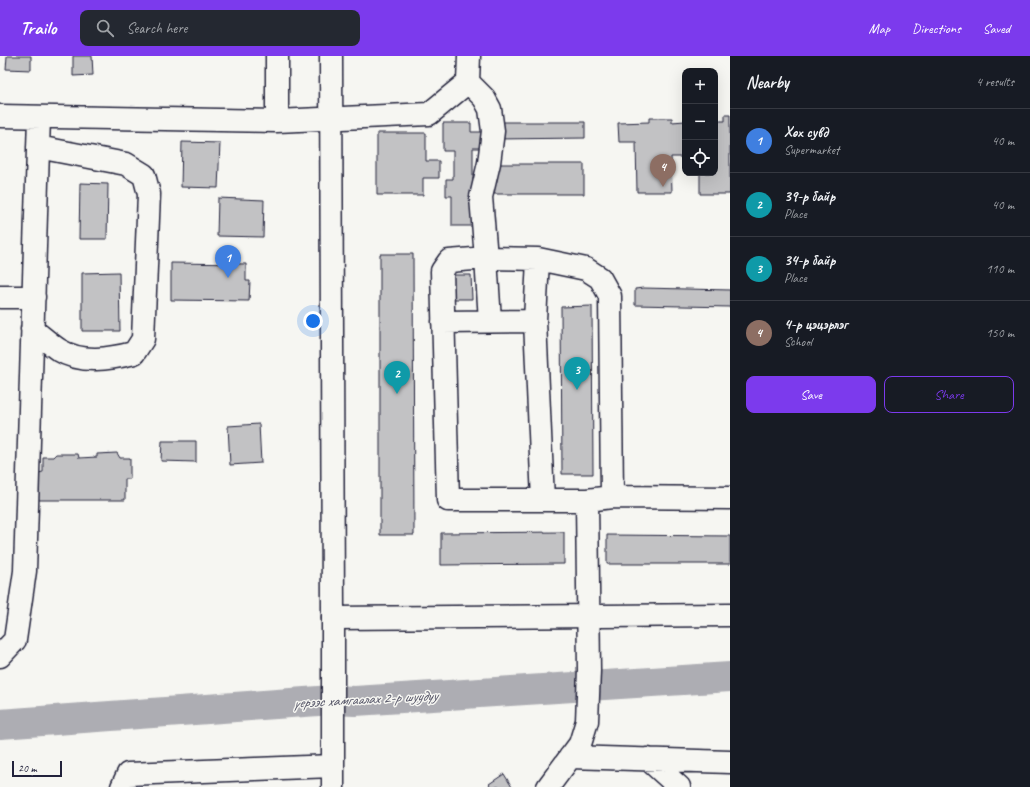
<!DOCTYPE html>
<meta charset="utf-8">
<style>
body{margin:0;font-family:Caveat,sans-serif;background:#242831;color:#f1f3f6}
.controls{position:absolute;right:12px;top:12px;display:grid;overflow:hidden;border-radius:8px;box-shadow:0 4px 16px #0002}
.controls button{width:36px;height:36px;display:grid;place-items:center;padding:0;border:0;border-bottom:1px solid #363941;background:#171b24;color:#f1f3f6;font:20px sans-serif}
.scale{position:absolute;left:12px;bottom:10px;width:50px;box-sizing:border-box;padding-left:4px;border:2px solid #22223b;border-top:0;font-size:11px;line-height:14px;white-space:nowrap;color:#22223b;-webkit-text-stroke:3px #f6f6f2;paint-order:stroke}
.you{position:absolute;left:313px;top:265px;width:14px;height:14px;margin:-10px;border:3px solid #fff;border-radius:50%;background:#1a73e8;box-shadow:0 0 0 6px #1a73e833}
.badge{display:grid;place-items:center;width:26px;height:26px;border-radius:50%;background:#7c3aed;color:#fff;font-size:13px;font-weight:700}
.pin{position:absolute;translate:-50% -33px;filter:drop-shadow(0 1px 2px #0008)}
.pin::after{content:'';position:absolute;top:21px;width:14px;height:12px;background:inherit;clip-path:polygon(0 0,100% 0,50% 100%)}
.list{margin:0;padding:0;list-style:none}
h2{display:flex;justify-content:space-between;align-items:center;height:52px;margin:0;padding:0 16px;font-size:17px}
h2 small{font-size:13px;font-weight:400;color:#9ea1a6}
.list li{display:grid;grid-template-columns:26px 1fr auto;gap:12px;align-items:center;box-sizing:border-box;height:64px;padding:0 16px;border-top:1px solid #363941}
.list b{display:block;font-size:15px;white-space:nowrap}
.list p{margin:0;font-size:13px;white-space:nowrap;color:#9ea1a6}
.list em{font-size:13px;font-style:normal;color:#9ea1a6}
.actions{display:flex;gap:8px;padding:12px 16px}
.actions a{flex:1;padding:9px 0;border:1px solid #7c3aed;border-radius:8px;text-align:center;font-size:14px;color:#7c3aed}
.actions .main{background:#7c3aed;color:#fff}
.icon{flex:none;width:22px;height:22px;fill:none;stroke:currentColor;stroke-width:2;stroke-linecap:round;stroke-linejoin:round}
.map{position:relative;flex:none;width:730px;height:731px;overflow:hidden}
header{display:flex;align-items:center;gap:24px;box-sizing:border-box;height:56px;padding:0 20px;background:#7c3aed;color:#fff}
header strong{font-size:19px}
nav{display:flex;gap:22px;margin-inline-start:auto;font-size:14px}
.search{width:280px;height:36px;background:#242831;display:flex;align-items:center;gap:10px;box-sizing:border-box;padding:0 14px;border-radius:8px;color:#9ea1a6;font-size:15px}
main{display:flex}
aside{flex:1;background:#171b24}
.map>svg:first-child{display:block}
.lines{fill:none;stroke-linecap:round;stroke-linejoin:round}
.river{stroke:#adadb3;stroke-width:30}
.building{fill:#c2c2c4;stroke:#22223b}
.minor-casing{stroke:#22223b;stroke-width:25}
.major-casing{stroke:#22223b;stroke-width:25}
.minor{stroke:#f6f6f2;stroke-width:22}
.major{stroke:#f6f6f2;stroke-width:22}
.labels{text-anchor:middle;stroke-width:3;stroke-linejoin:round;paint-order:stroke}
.water-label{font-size:15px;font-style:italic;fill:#535365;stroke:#f6f6f2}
</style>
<header>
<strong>Trailo</strong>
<div class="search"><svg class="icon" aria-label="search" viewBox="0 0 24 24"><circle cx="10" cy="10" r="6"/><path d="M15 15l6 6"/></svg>Search here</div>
<nav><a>Map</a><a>Directions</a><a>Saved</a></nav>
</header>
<main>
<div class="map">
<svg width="730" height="731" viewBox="0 0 730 731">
<rect width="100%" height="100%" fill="#f6f6f2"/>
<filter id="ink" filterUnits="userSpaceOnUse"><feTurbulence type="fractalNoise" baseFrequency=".025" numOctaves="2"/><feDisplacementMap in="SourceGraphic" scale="8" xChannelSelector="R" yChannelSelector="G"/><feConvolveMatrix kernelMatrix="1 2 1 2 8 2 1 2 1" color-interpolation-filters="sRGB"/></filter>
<g filter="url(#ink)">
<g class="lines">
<path class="river" d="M0 668 332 644 355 645 730 621"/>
</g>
<path class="building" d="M7 0H31V14L6 13Z
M73 0H92L93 19 73 20Z
M725 59H730V138H700V117H715V65H725Z
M649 62H672V66L685 65V101H671L672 136H637L636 86H619L618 67 649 66Z
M497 66H585V82L497 83Z
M443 67H471V76H482V92H473V170H452V140H446V123H453V95H443Z
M377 77H426V105H439V122H423V139H377Z
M182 86 220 87 218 132 181 131Z
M493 108H584V138H494Z
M80 127 108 128 107 183H79Z
M218 142 264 144 263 181 217 180Z
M380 198H413L414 479H380Z
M171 207 246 208V225H250L249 245 171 244Z
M119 216 120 275H82V217Z
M452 219H471L472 243H452Z
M643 232 730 234V251L635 249V233Z
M592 250 593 418H562L561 251Z
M259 368 261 407 230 409 228 370Z
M162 385H196V406L161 405Z
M117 397 120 402H130V423H125V444H38V417L43 416V401H53L56 398H78L79 402 97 401V398Z
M564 476V508L441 509V477Z
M607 479 730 480V508H607Z
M504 718 512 731H491L489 728Z"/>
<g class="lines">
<g class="minor-casing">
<path id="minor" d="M277 0V65
M468 26 484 42 490 53 493 75 489 107 481 141 486 202 538 203 535 265 543 444
M0 60 277 65 429 58 468 26 469 0
M538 203 586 213 600 222 610 240 612 441
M0 241H34
M490 265 486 202 449 205 442 215 448 444H587L612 441 730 442
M443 266 535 265
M32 273C41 280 50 288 59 294 82 308 110 303 134 297L143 283 149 138 144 119 126 108 38 91
M0 600 15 584 25 515 39 61
M570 701 730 706
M648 703 679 731
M122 731 128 718 333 710
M333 731V562
M548 731 580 688 587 665 589 614 587 444"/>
</g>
<g class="major-casing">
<path id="major" d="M331 0 333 562 730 559"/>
</g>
<use href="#minor" class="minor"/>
<use href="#major" class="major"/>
</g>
</g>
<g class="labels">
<g class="water-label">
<text transform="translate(365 643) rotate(-3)" y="5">үерээс хамгаалах 2-р шуудуу</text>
</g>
</g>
</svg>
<div class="controls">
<button>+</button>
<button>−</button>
<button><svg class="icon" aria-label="locate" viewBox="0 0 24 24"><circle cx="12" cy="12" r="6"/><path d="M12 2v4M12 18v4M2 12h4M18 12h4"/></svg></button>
</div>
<div class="scale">20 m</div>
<div class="you"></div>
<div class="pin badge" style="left:228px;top:222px;background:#3f7fe0">1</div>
<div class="pin badge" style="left:397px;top:338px;background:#0f9aa8">2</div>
<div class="pin badge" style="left:577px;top:334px;background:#0f9aa8">3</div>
<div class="pin badge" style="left:663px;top:131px;background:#8d6e63">4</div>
</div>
<aside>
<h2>Nearby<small>4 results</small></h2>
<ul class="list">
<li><span class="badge" style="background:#3f7fe0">1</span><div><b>Хөх сувд</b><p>Supermarket</p></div><em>40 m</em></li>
<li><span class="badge" style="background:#0f9aa8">2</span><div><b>39-р байр</b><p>Place</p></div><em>40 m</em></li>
<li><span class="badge" style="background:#0f9aa8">3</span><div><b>34-р байр</b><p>Place</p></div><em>110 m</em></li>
<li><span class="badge" style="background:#8d6e63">4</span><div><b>4-р цэцэрлэг</b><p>School</p></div><em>150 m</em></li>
</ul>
<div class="actions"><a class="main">Save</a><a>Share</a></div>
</aside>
</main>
